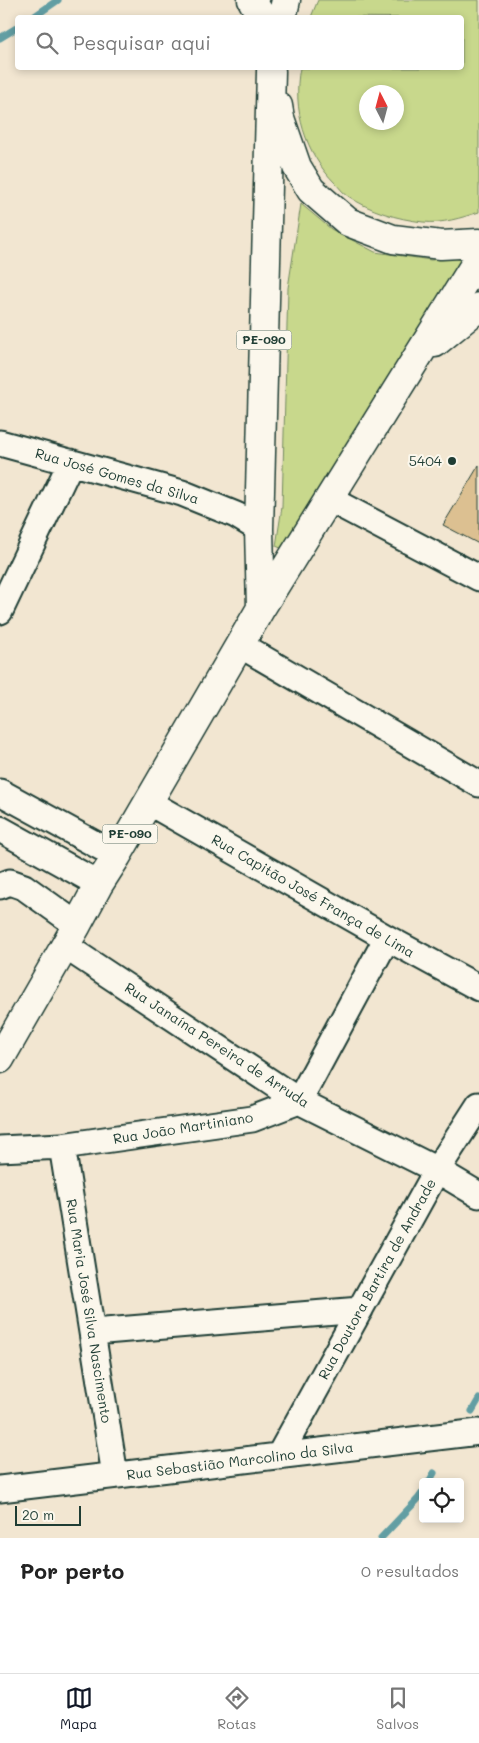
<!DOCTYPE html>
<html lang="pt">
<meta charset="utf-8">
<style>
body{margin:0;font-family:Mali,sans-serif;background:#f2f2f2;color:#222}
.controls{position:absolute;right:15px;bottom:15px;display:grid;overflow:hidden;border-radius:5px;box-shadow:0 2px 8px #0003}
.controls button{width:45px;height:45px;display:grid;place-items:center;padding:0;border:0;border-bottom:1px solid #e0e0e0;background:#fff;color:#222;font:25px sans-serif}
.compass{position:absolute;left:359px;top:85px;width:45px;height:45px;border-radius:50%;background:#fff;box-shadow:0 2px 8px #0003;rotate:354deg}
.scale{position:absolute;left:15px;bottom:12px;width:66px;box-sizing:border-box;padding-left:5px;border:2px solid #1f3d34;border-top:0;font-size:14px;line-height:18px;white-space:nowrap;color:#1f3d34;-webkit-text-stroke:4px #fbf7ec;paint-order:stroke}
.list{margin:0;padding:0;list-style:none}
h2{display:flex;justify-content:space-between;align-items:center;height:65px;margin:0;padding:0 20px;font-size:21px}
h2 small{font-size:16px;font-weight:400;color:#767676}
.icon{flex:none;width:28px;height:28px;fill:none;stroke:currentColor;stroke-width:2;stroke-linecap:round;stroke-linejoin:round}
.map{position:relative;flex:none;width:479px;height:1538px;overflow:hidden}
.search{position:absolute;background:#fff;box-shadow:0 2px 8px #0003;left:15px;right:15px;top:15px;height:55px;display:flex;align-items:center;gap:12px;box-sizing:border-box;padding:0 18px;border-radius:5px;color:#767676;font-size:19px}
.sheet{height:135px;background:#fff}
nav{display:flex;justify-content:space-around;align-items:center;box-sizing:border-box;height:70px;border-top:1px solid #e0e0e0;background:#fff;font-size:14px;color:#767676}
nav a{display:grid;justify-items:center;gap:2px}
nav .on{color:#111827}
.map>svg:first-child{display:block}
.green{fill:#c8d88c;stroke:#748a60;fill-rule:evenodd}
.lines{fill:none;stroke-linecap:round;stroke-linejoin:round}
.stream{stroke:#629ea3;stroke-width:7}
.building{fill:#dcc091;stroke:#1f3d34}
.minor-casing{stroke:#1f3d34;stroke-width:29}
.major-casing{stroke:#1f3d34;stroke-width:31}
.minor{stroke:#fbf7ec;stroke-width:25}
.major{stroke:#fbf7ec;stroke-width:28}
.poi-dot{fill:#1f3d34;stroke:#fbf7ec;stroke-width:2}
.labels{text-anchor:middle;stroke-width:4;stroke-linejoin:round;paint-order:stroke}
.shield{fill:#fbf7ec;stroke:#61756b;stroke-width:1}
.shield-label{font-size:12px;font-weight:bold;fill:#1f3d34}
.poi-label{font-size:14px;fill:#1f3d34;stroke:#fbf7ec;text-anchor:end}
.street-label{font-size:14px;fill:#1f3d34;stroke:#fbf7ec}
</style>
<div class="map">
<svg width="479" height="1538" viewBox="0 0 479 1538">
<rect width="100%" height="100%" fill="#f2e6d1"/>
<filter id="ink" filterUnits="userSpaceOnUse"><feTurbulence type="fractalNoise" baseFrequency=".02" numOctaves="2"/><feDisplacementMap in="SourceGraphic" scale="10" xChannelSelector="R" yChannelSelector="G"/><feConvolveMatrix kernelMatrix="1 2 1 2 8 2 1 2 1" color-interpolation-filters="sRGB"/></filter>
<g filter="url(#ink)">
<path class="green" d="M318 0H479V212C461 218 442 224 423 222 397 219 370 211 348 196 343 193 339 187 335 183 305 153 292 109 300 68H462V18L311 17ZM396 92V122H366V92Z
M301 204 331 229 375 252 431 260 468 255 283 549 276 546 282 507 288 288Z"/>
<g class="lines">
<path class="stream" d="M32 18 58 0
M0 38 18 27
M472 1411 479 1399
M429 1482 434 1473
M381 1538 418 1499 423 1492"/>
</g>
<path class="building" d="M479 465V544L443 525Z"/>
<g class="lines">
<g class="minor-casing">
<path id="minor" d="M0 443 182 493 236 515 259 529
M329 499 479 578
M0 611 71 462
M240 645 479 784
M0 792 117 856
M148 802 387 938 479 988
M0 829 99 884
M0 886 10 882 24 887 77 925
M65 946 299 1101 437 1170 479 1195
M62 1146 115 1475
M0 1149 62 1146 252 1119 299 1101 387 938
M93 1332 360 1310
M279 1456 437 1170 479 1105
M0 1489 479 1432"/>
</g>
<g class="major-casing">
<path id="major" d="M252 0 262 18
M282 18 286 0
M278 106 280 118 297 167 311 190 348 222 393 239 441 245 479 243
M435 343 479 307
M261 608 259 529 271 71
M0 1059 77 925 99 884 117 856 261 608 479 258"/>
</g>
<use href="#minor" class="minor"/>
<use href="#major" class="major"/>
</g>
</g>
<circle class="poi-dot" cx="452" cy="461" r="5"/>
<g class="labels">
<g class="shield">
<rect x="236.5" y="330.5" width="55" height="19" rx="4"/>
<rect x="102.5" y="824.5" width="55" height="19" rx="4"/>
</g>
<g class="shield-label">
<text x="264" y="344">PE-090</text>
<text x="130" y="838">PE-090</text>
</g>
<g class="poi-label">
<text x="442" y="466">5404</text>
</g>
<g class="street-label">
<text transform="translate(117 476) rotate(16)" y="5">Rua José Gomes da Silva</text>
<text transform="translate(313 896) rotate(30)" y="5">Rua Capitão José França de Lima</text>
<text transform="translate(217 1045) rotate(33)" y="5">Rua Janaína Pereira de Arruda</text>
<text transform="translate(183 1128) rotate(-9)" y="5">Rua João Martiniano</text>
<text transform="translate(377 1279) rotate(-61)" y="5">Rua Doutora Bartira de Andrade</text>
<text transform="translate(89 1311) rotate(81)" y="5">Rua Maria José Silva Nascimento</text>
<text transform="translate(240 1461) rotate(-7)" y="5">Rua Sebastião Marcolino da Silva</text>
</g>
</g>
</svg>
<div class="controls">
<button><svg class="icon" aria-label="locate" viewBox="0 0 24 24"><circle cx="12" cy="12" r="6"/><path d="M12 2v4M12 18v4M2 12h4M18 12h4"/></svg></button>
</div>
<svg class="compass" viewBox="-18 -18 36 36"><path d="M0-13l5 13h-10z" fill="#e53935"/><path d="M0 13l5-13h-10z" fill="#767676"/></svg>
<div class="scale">20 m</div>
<div class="search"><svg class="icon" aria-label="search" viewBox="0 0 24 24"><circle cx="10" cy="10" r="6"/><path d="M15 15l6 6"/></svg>Pesquisar aqui</div>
</div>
<section class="sheet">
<h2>Por perto<small>0 resultados</small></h2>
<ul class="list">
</ul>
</section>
<nav>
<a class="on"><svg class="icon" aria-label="map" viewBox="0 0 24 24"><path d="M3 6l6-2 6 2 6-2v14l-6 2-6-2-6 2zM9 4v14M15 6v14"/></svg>Mapa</a>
<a><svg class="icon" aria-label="directions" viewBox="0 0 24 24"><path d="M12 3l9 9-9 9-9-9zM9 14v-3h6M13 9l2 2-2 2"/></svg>Rotas</a>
<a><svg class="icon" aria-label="saved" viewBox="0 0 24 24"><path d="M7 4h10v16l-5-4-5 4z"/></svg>Salvos</a>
</nav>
